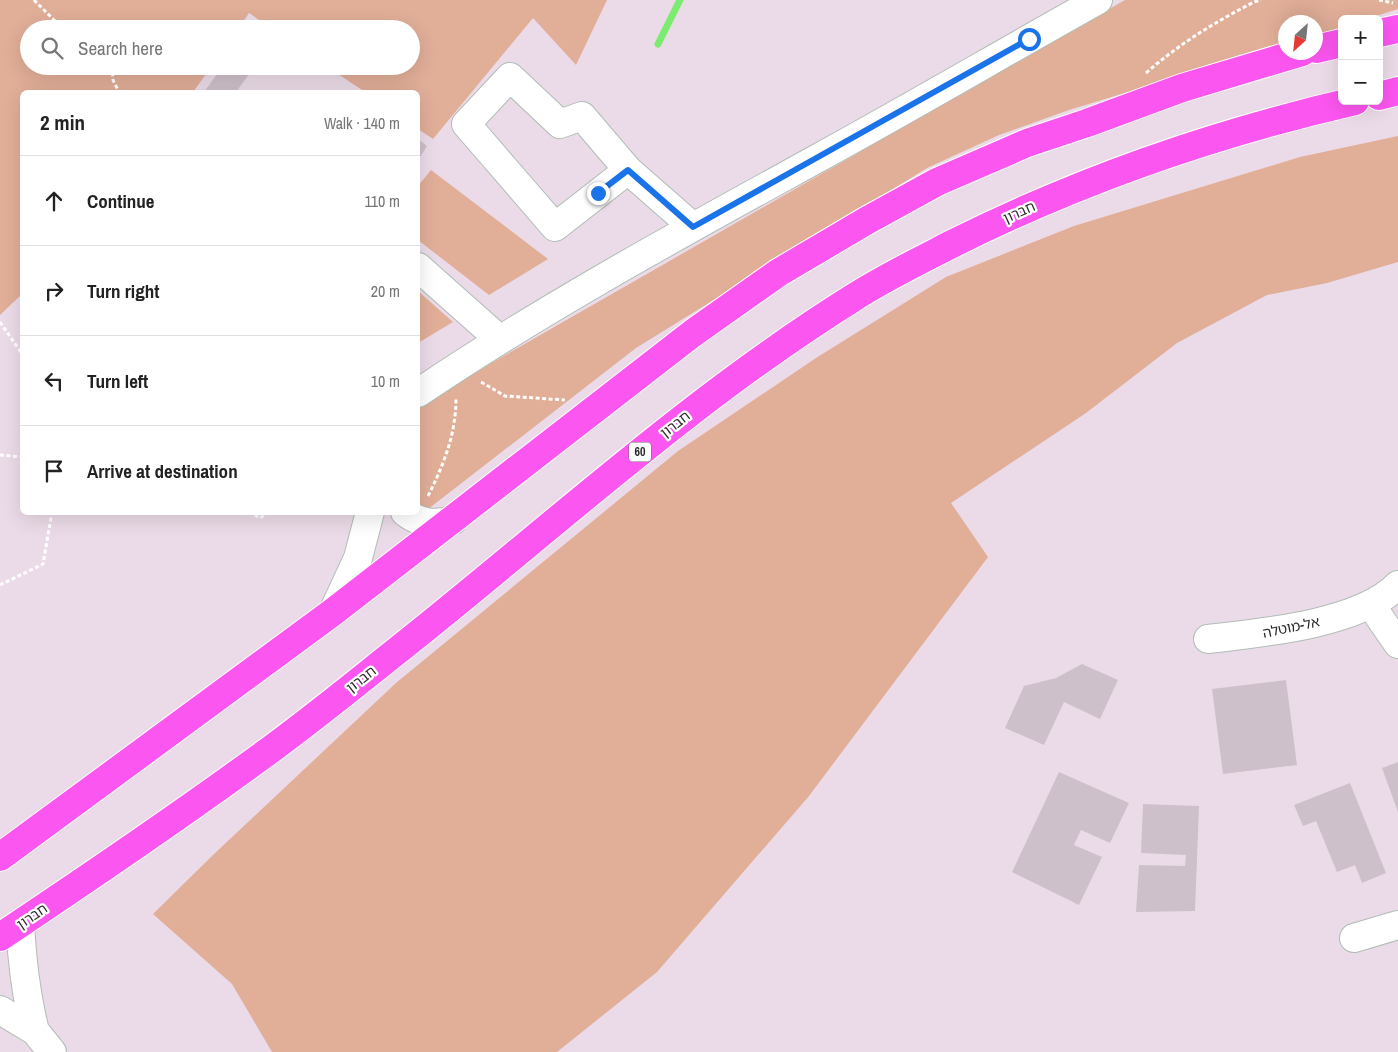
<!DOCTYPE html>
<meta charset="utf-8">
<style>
body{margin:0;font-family:"Archivo Narrow","Noto Sans Hebrew",sans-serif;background:#f2f2f2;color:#222}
.controls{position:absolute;right:15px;top:15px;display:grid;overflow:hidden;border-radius:8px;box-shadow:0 5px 20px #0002}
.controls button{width:45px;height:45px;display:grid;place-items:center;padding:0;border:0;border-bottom:1px solid #e0e0e0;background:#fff;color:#222;font:25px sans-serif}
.compass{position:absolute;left:1278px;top:15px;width:45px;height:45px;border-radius:50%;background:#fff;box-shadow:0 5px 20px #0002;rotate:207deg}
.stop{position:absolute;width:15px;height:15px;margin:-11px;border:4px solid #1a73e8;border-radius:50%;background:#fff}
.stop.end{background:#1a73e8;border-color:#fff;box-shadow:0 1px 5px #0008}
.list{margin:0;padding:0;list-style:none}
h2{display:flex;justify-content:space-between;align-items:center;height:65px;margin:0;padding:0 20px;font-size:21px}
h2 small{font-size:16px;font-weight:400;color:#767676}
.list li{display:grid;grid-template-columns:32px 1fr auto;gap:15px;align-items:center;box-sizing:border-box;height:90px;padding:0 20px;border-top:1px solid #e0e0e0}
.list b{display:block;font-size:19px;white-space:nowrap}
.list em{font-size:16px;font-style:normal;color:#767676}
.icon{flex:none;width:28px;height:28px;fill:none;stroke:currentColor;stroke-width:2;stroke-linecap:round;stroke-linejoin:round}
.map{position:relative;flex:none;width:1398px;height:1052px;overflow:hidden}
.search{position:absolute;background:#fff;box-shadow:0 5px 20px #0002;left:20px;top:20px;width:400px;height:55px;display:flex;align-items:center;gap:12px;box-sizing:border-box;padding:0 18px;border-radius:28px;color:#767676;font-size:19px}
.panel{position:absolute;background:#fff;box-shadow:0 5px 20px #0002;left:20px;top:90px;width:400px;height:425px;border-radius:8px}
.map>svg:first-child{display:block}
.green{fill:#e1ae98}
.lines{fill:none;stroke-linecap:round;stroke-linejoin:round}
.stream{stroke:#7bec6f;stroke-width:7}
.building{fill:#cec0ca}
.minor-casing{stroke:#afbdb5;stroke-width:30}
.highway-casing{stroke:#fff;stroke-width:30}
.path{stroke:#fff;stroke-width:3;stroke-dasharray:4 2.5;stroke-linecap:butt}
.minor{stroke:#fff;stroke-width:28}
.highway{stroke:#fc56f0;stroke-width:28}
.route{stroke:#1a73e8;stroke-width:6}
.labels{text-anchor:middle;stroke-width:4.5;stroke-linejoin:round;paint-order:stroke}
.shield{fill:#fff;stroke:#696969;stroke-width:1}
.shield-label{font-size:12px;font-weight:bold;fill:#292929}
.street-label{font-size:14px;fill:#292929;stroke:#fff}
</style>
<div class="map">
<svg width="1398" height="1052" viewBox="0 0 1398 1052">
<rect width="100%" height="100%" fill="#ebdbe8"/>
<path class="green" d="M0 0H607L576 65 533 18 433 139 418 129V92H365L326 66H411V29H272L249 13 238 29H29V66H212L193 92H22V294L0 315Z
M1125 0H1398V9L1367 19H1342V27L1316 35V22H1286L1285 44 1069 110 999 135 927 168 636 348 423 513 418 511V408L495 361Z
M1398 136V262L1327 283 1267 295 1177 343 1086 413 951 503 988 557 809 796 657 972 557 1052H272L232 984 153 914 213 855 396 683 678 451 816 358 946 277 1074 226 1300 157Z
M431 170 548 259 489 295 418 240V186Z
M418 291 453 322 418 343Z"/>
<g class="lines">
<path class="stream" d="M658 44 680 0"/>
</g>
<path class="building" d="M223 66H255L236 92H204Z
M418 139 427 146 418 160Z
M1082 664 1118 680 1100 719 1064 702 1044 745 1005 728 1024 686 1056 678Z
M1286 680 1297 765 1223 774 1212 689Z
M1398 762V812L1382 768Z
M1059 772 1129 803 1110 843 1081 830 1074 845 1102 857 1079 905 1012 872Z
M1350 783 1386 873 1362 883 1355 865 1337 872 1316 821 1303 826 1294 805Z
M1143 804 1199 806 1195 911 1136 912 1139 865 1185 866 1186 855 1141 853Z"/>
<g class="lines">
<g class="minor-casing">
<path id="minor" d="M510 77 560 124 582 116 628 170 555 227 466 124Z
M628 170 693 227
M418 267 499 339
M418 393C547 306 684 232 820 157 913 106 1005 52 1098 0
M405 512C420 524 435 525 453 520
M1371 605 1398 644
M333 612 358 558 370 512
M1208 639C1261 633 1360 624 1398 585
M20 924C22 960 26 996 35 1031
M1354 938 1398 925
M0 1010 35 1031 52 1052"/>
</g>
<g class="highway-casing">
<path id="highway" d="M1379 33 1398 29
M1316 49 1342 43
M1379 96 1398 91
M0 857 333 612 693 333 778 273 866 221 937 182 1027 143 1087 123 1182 88 1302 52
M0 937C87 879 174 820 259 758 305 725 349 689 393 654 545 534 688 401 853 298 884 278 919 261 952 244 1080 180 1215 133 1355 101"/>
</g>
<path class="path" d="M34 0 63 29
M1379 0 1393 3
M112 66 113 80 119 92
M1146 73C1179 44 1215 22 1254 2L1261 0
M0 322 22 354
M481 382 505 396 565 400
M0 455 22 457
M428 496C444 464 456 434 456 398
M249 512 260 518 269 512
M0 585 43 564 52 512"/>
<use href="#minor" class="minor"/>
<use href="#highway" class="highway"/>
</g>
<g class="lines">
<path class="route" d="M598 193 628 170 693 227 1029 39"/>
</g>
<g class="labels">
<rect class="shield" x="629" y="442.5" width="22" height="19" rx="4"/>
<g class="shield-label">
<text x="640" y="456">60</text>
</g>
<g class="street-label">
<text transform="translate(1019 212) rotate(-24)" y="5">חברון</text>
<text transform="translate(675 424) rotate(-38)" y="5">חברון</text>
<text transform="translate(1291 627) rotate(-12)" y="5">אל-מוטלה</text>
<text transform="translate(361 679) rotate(-38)" y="5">חברון</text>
<text transform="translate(32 916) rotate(-34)" y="5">חברון</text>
</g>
</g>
</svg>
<div class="controls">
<button>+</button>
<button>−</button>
</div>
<svg class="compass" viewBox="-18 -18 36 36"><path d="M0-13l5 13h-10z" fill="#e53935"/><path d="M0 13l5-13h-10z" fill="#767676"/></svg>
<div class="stop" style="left:1029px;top:39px"></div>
<div class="stop end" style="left:598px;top:193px"></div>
<div class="search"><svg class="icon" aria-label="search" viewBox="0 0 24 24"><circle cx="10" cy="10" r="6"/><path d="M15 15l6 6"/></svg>Search here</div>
<section class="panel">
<h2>2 min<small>Walk · 140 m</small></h2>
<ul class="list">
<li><svg class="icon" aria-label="ahead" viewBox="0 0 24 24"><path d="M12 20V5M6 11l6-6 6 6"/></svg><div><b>Continue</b></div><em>110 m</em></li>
<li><svg class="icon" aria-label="right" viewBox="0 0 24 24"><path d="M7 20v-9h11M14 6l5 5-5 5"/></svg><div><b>Turn right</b></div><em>20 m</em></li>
<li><svg class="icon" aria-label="left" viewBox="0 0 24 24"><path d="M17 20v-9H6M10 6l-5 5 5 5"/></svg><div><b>Turn left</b></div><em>10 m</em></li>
<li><svg class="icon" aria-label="arrive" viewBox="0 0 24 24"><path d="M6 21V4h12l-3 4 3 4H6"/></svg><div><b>Arrive at destination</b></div></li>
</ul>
</section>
</div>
